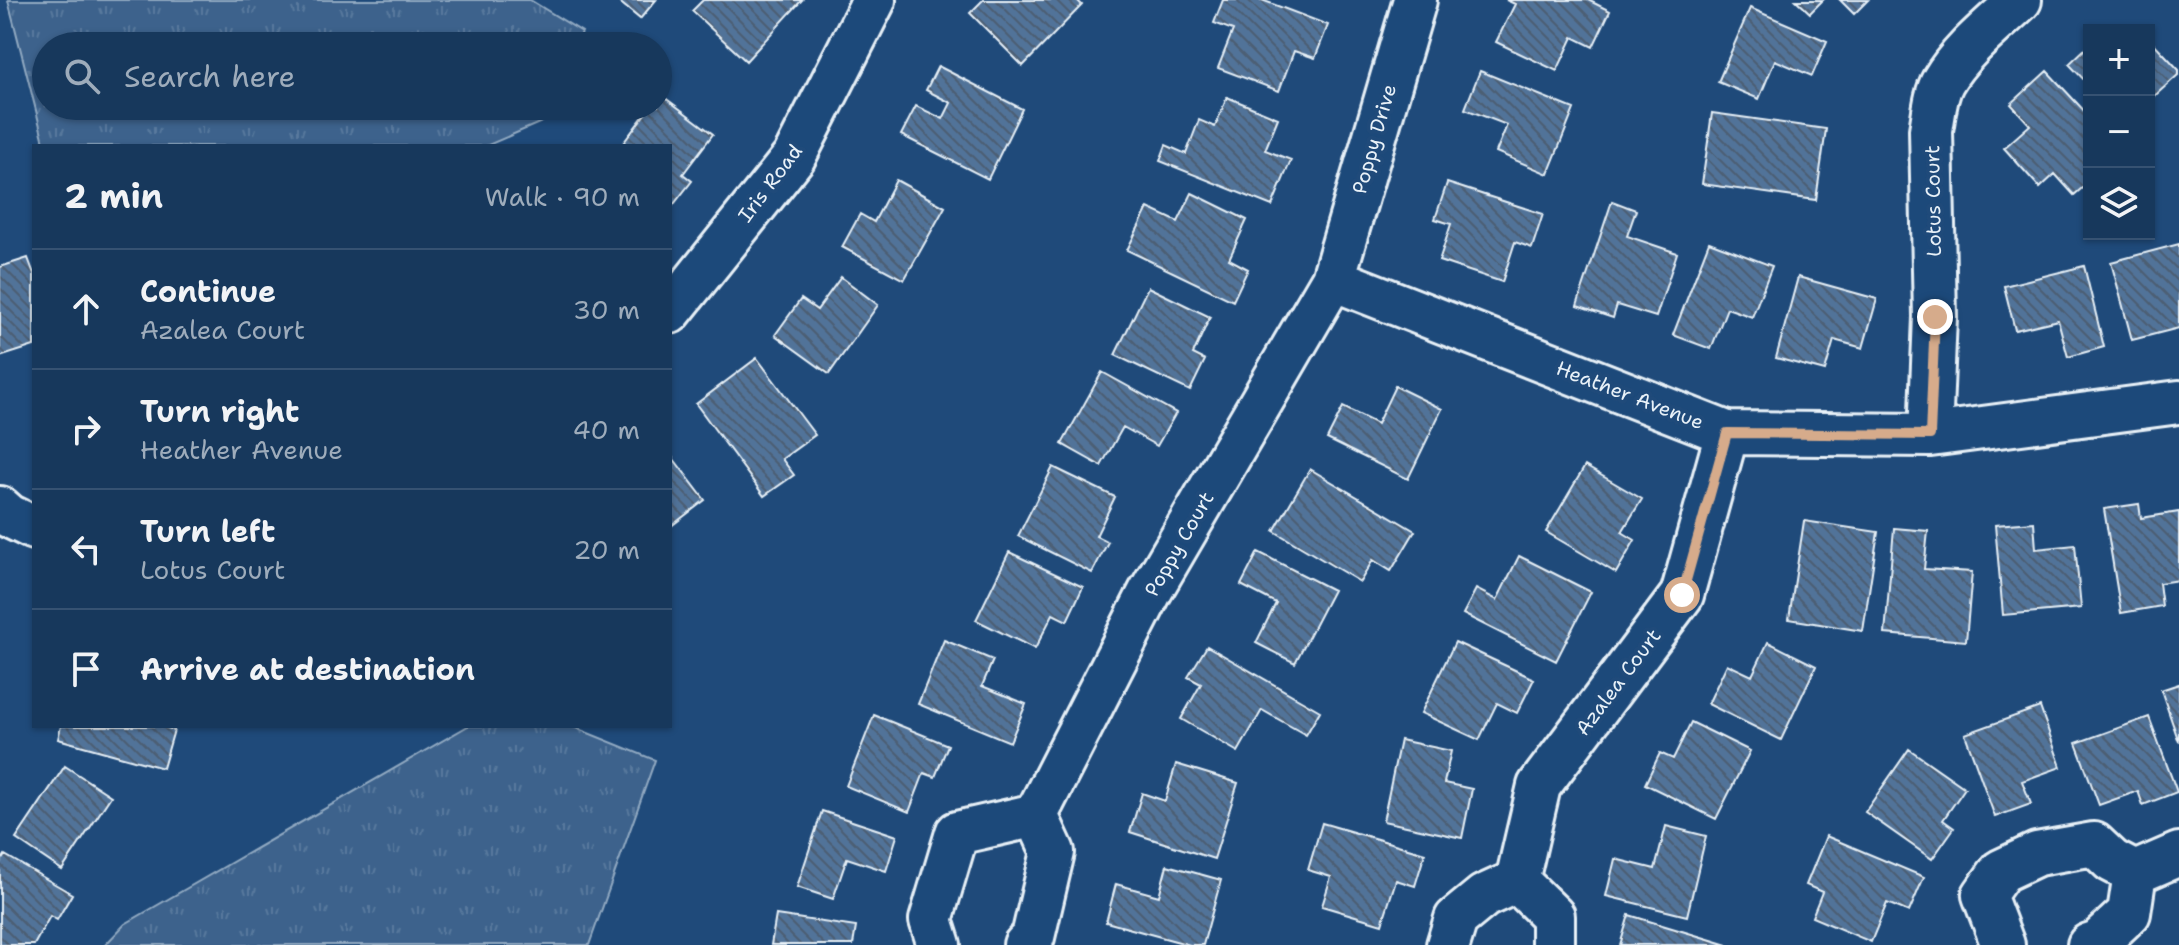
<!DOCTYPE html>
<meta charset="utf-8">
<style>
body{margin:0;font-family:"Shantell Sans",sans-serif;background:#244365;color:#f1f3f6}
.controls{position:absolute;right:24px;top:24px;display:grid;overflow:hidden;border-radius:0px;box-shadow:0 2px 6px #0004}
.controls button{width:72px;height:72px;display:grid;place-items:center;padding:0;border:0;border-bottom:2px solid #365272;background:#17385c;color:#f1f3f6;font:40px sans-serif}
.stop{position:absolute;width:24px;height:24px;margin:-18px;border:6px solid #d6ab8b;border-radius:50%;background:#fff}
.stop.end{background:#d6ab8b;border-color:#fff;box-shadow:0 2px 8px #0008}
.list{margin:0;padding:0;list-style:none}
h2{display:flex;justify-content:space-between;align-items:center;height:104px;margin:0;padding:0 32px;font-size:34px}
h2 small{font-size:26px;font-weight:400;color:#9eacbb}
.list li{display:grid;grid-template-columns:52px 1fr auto;gap:24px;align-items:center;box-sizing:border-box;height:120px;padding:0 32px;border-top:2px solid #365272}
.list b{display:block;font-size:30px;white-space:nowrap}
.list p{margin:0;font-size:26px;white-space:nowrap;color:#9eacbb}
.list em{font-size:26px;font-style:normal;color:#9eacbb}
.icon{flex:none;width:44px;height:44px;fill:none;stroke:currentColor;stroke-width:2;stroke-linecap:round;stroke-linejoin:round}
.map{position:relative;flex:none;width:2179px;height:945px;overflow:hidden}
.search{position:absolute;background:#17385c;box-shadow:0 2px 6px #0004;left:32px;top:32px;width:640px;height:88px;display:flex;align-items:center;gap:20px;box-sizing:border-box;padding:0 28px;border-radius:44px;color:#9eacbb;font-size:30px}
.panel{position:absolute;background:#17385c;box-shadow:0 2px 6px #0004;left:32px;top:144px;width:640px;height:584px;border-radius:0px}
.map>svg:first-child{display:block}
.grass{fill:url(#grass-tufts);stroke:#92aac2;stroke-width:2}
.building{fill:url(#building-back-hatch);stroke:#e8f1f8;stroke-width:2}
.lines{fill:none;stroke-linecap:round;stroke-linejoin:round}
.minor-casing{stroke:#e8f1f8;stroke-width:48}
.minor{stroke:#1f4a7a;stroke-width:42}
.route{stroke:#d6ab8b;stroke-width:10}
.labels{text-anchor:middle;stroke-width:8;stroke-linejoin:round;paint-order:stroke}
.street-label{font-size:20px;fill:#e8f1f8;stroke:#1f4a7a}
</style>
<div class="map">
<svg width="2179" height="945" viewBox="0 0 2179 945">
<defs>
<pattern id="grass-tufts" width="24" height="20" patternUnits="userSpaceOnUse" patternTransform="scale(2)"><rect width="24" height="20" fill="#3c628c"/><path d="M3 7l-1-3M5 7V3M7 7l1-3M15 17l-1-3M17 17v-4M19 17l1-3" fill="none" stroke="#58799d"/></pattern>
<pattern id="building-back-hatch" width="6" height="6" patternUnits="userSpaceOnUse" patternTransform="scale(2)"><rect width="6" height="6" fill="#517399"/><path d="M-1 5l2 2M0 0l6 6M5-1l2 2" fill="none" stroke="#4c5e72"/></pattern>
</defs>
<rect width="100%" height="100%" fill="#1f4a7a"/>
<filter id="ink" filterUnits="userSpaceOnUse"><feTurbulence type="fractalNoise" baseFrequency=".0125" numOctaves="2"/><feDisplacementMap in="SourceGraphic" scale="16" xChannelSelector="R" yChannelSelector="G"/><feConvolveMatrix kernelMatrix="1 2 1 2 8 2 1 2 1" color-interpolation-filters="sRGB"/></filter>
<g filter="url(#ink)">
<path class="grass" d="M8 0H530L582 32 576 46H46V106H550L544 121 486 146H45Z
M468 726H571L655 760 589 945H105L125 924Z"/>
<path class="building" d="M617 0H656L640 19Z
M703 0H802L746 61 692 11Z
M983 0H1077L1082 5 1023 66 970 13Z
M1223 0H1262L1328 25 1315 58 1294 51 1279 91 1218 68 1233 30 1214 23Z
M1506 0H1588L1610 11 1593 47 1573 37 1557 71 1496 42 1515 4Z
M1796 0H1823L1810 13Z
M1840 0H1868L1854 14Z
M1750 8 1827 41 1812 76 1775 60 1759 99 1718 82Z
M2149 38 2179 70V74L2149 101Z
M2089 45V85L2069 64Z
M938 66 1022 109 988 179 901 135 916 106 943 119 951 103 926 90Z
M1480 71 1574 109 1548 174 1496 152 1507 125 1465 109Z
M2047 71 2089 116V182L2074 195 2055 174 2040 188 2004 148 2030 125 2011 104Z
M660 94 713 134 683 174 692 181 670 209V146H621L651 106H658V97Z
M1227 97 1278 118 1265 150 1291 160 1272 206 1160 161 1166 145 1186 154 1199 120 1215 127Z
M1712 113 1826 129 1816 200 1702 184Z
M896 180 945 207 904 280 842 247 860 214 874 222Z
M1447 183 1543 214 1532 248 1515 242 1502 282 1439 261 1451 224 1435 219Z
M1192 193 1247 220 1229 259 1248 269 1233 301 1127 250 1148 208 1178 222Z
M1612 201 1636 210 1627 236 1677 253 1656 317 1617 305 1613 318 1577 306Z
M1709 242 1772 266 1752 317 1727 308 1711 349 1673 335Z
M2179 244V328L2132 340 2111 262Z
M28 258 34 274V346L0 357V267Z
M2084 266 2104 347 2068 357 2058 320 2015 330 2004 286Z
M841 277 878 305 829 374 775 335 801 299 817 310Z
M1798 277 1877 299 1863 348 1834 340 1825 371 1776 358Z
M1148 287 1210 317 1193 354 1205 360 1190 391 1115 355Z
M757 358 815 435 782 459 794 475 764 496 696 404Z
M1102 372 1176 413 1157 446 1123 427 1101 466 1062 444Z
M1395 386 1442 409 1408 479 1327 439 1343 407 1377 424Z
M670 454 705 500 670 527Z
M1585 466 1642 499 1622 532 1635 540 1616 573 1546 532Z
M1053 467 1115 497 1096 536 1108 542 1092 573 1018 536Z
M1310 469 1415 531 1391 571 1373 560 1360 582 1274 531Z
M2139 504 2141 518 2179 512V580L2159 583 2162 606 2121 613 2104 509Z
M1804 521 1878 532 1863 631 1789 619Z
M2034 522 2036 549 2075 545 2081 608 2003 615 1995 525Z
M1894 528 1928 531 1924 569 1972 572 1966 641 1885 634Z
M1009 552 1083 587 1067 621 1053 614 1035 649 976 620Z
M1258 552 1333 590 1295 663 1256 643 1276 603 1241 585Z
M1519 556 1591 592 1556 661 1463 614 1476 589 1497 600Z
M944 640 993 660 982 686 1026 704 1010 742 918 704Z
M1455 642 1534 679 1517 713 1497 703 1479 740 1421 713Z
M1768 642 1816 666 1781 740 1708 704 1727 664 1752 676Z
M1207 646 1320 711 1306 735 1262 710 1238 752 1181 719 1201 684 1188 677Z
M2179 684V742L2161 690Z
M2040 707 2061 767 2022 781 2031 804 1995 817 1965 734Z
M874 715 948 745 935 777 924 773 909 812 846 786Z
M2149 717 2177 792 2143 805 2138 791 2099 805 2076 743Z
M1691 722 1750 751 1716 819 1645 784 1660 753 1673 759Z
M61 726H161L174 730 163 768 58 739Z
M1400 740 1451 751 1444 783 1472 789 1462 838 1383 821Z
M1909 749 1965 788 1943 820 1954 828 1932 859 1865 812Z
M1176 764 1238 783 1214 859 1130 832 1142 793 1165 801Z
M65 766 111 796 62 870 16 839Z
M822 811 897 836 886 871 847 858 833 899 797 887Z
M1322 823 1425 853 1415 886 1396 880 1382 924 1322 906 1331 877 1308 870Z
M1666 826 1706 836 1687 916 1606 896 1615 859 1655 869Z
M1826 836 1924 877 1909 912 1887 903 1871 942 1812 917 1822 892 1806 885Z
M5 855 72 894 57 920 50 916 34 945H0V863Z
M1167 865 1221 880 1203 945H1190L1106 922 1116 884 1159 896Z
M776 915 856 927 853 945H771Z
M1629 915 1728 945H1620Z"/>
<g class="lines">
<g class="minor-casing">
<path id="minor" d="M1333 279 1727 433 1930 435 2179 402
M670 312 794 157 874 0
M1930 435 1935 317 1931 130C1934 114 1935 95 1943 81 1961 50 1994 25 2020 0
M0 508 9 516 34 528
M1036 815 1150 592 1333 279 1415 0
M2135 873 2179 854
M1517 881 1539 786 1682 595 1727 433
M1517 881 1553 916V945
M939 945 931 920 957 833 1036 815
M1025 945 1033 937 1053 852 1036 815
M1448 945 1456 919 1484 896 1517 881
M2003 945 1984 895 2001 871 2037 854 2094 844 2112 861 2135 873
M2089 945 2098 942 2129 913 2135 873"/>
</g>
<use href="#minor" class="minor"/>
</g>
</g>
<g class="lines" filter="url(#ink)">
<path class="route" d="M1682 595 1727 433 1930 435 1935 317"/>
</g>
<g class="labels">
<g class="street-label">
<text transform="translate(1374 139) rotate(-74)" y="7">Poppy Drive</text>
<text transform="translate(770 183) rotate(-53)" y="7">Iris Road</text>
<text transform="translate(1933 201) rotate(-91)" y="7">Lotus Court</text>
<text transform="translate(1630 395) rotate(21)" y="7">Heather Avenue</text>
<text transform="translate(1179 544) rotate(-60)" y="7">Poppy Court</text>
<text transform="translate(1618 682) rotate(-53)" y="7">Azalea Court</text>
</g>
</g>
</svg>
<div class="controls">
<button>+</button>
<button>−</button>
<button><svg class="icon" aria-label="layers" viewBox="0 0 24 24"><path d="M12 4l9 5-9 5-9-5zM3 14l9 5 9-5"/></svg></button>
</div>
<div class="stop" style="left:1682px;top:595px"></div>
<div class="stop end" style="left:1935px;top:317px"></div>
<div class="search"><svg class="icon" aria-label="search" viewBox="0 0 24 24"><circle cx="10" cy="10" r="6"/><path d="M15 15l6 6"/></svg>Search here</div>
<section class="panel">
<h2>2 min<small>Walk · 90 m</small></h2>
<ul class="list">
<li><svg class="icon" aria-label="ahead" viewBox="0 0 24 24"><path d="M12 20V5M6 11l6-6 6 6"/></svg><div><b>Continue</b><p>Azalea Court</p></div><em>30 m</em></li>
<li><svg class="icon" aria-label="right" viewBox="0 0 24 24"><path d="M7 20v-9h11M14 6l5 5-5 5"/></svg><div><b>Turn right</b><p>Heather Avenue</p></div><em>40 m</em></li>
<li><svg class="icon" aria-label="left" viewBox="0 0 24 24"><path d="M17 20v-9H6M10 6l-5 5 5 5"/></svg><div><b>Turn left</b><p>Lotus Court</p></div><em>20 m</em></li>
<li><svg class="icon" aria-label="arrive" viewBox="0 0 24 24"><path d="M6 21V4h12l-3 4 3 4H6"/></svg><div><b>Arrive at destination</b></div></li>
</ul>
</section>
</div>
